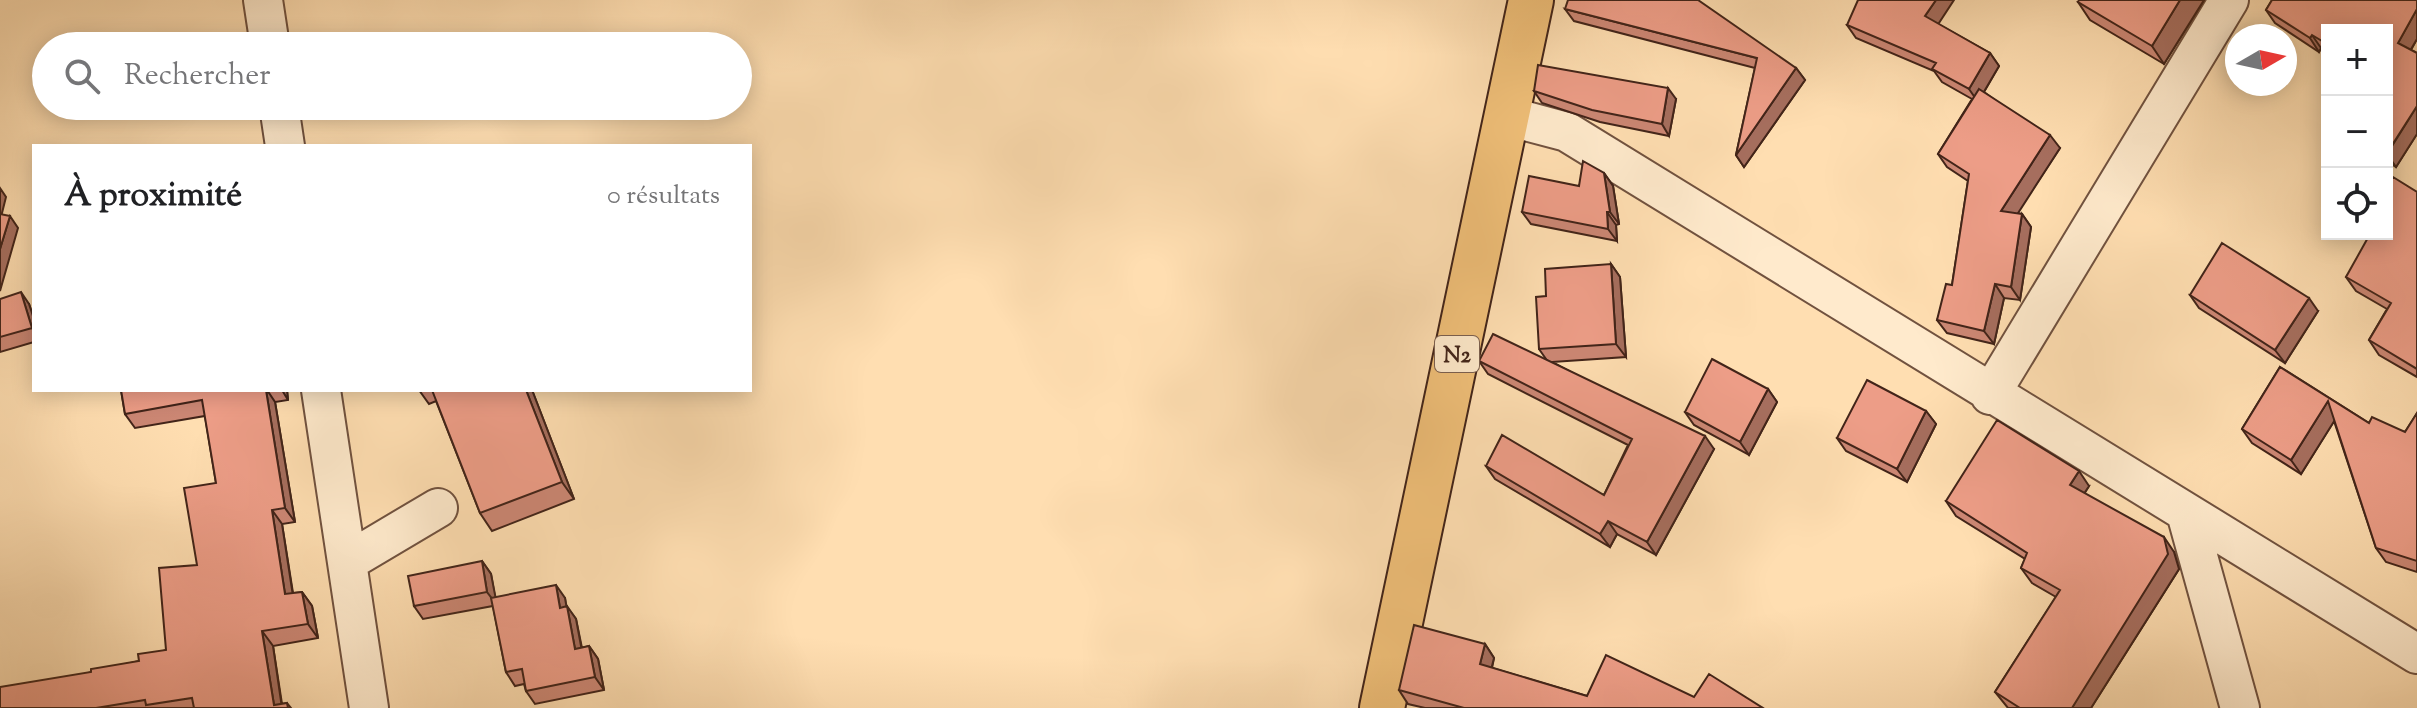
<!DOCTYPE html>
<html lang="fr">
<meta charset="utf-8">
<style>
body{margin:0;font-family:"Sorts Mill Goudy",serif;background:#f6f6f6;color:#202124}
.controls{position:absolute;right:24px;top:24px;display:grid;overflow:hidden;border-radius:0px;box-shadow:0 4px 20px #0003}
.controls button{width:72px;height:72px;display:grid;place-items:center;padding:0;border:0;border-bottom:2px solid #e0e0e0;background:#fff;color:#202124;font:40px sans-serif}
.compass{position:absolute;left:2225px;top:24px;width:72px;height:72px;border-radius:50%;background:#fff;box-shadow:0 4px 20px #0003;rotate:81deg}
.list{margin:0;padding:0;list-style:none}
h2{display:flex;justify-content:space-between;align-items:center;height:104px;margin:0;padding:0 32px;font-size:34px}
h2 small{font-size:26px;font-weight:400;color:#757577}
.icon{flex:none;width:44px;height:44px;fill:none;stroke:currentColor;stroke-width:2;stroke-linecap:round;stroke-linejoin:round}
.map{position:relative;flex:none;width:2417px;height:708px;overflow:hidden}
.search{position:absolute;background:#fff;box-shadow:0 4px 20px #0003;left:32px;top:32px;width:720px;height:88px;display:flex;align-items:center;gap:20px;box-sizing:border-box;padding:0 28px;border-radius:44px;color:#757577;font-size:30px}
.panel{position:absolute;background:#fff;box-shadow:0 4px 20px #0003;left:32px;top:144px;width:720px;height:248px;border-radius:0px}
.map>svg:first-child{display:block}
.lines{fill:none;stroke-linecap:round;stroke-linejoin:round}
.street-casing{stroke:#71523f;stroke-width:42}
.highway-casing{stroke:#422419;stroke-width:48}
.street{stroke:#ffeacc;stroke-width:38}
.highway{stroke:#f0bf78;stroke-width:44}
.wall{fill:#cc8774;stroke:#422419;stroke-width:2}
.shaded-wall{fill:#a66e5e;stroke:#422419;stroke-width:2}
.building{fill:#ed9d87;stroke:#422419;stroke-width:2}
.labels{text-anchor:middle;stroke-width:7;stroke-linejoin:round;paint-order:stroke}
.shield{fill:#ffeacc;stroke:#7b5f4f;stroke-width:2}
.shield-label{font-size:22px;font-weight:bold;fill:#422419}
</style>
<div class="map">
<svg width="2417" height="708" viewBox="0 0 2417 708">
<rect width="100%" height="100%" fill="#ffdeb1"/>
<filter id="stains"><feTurbulence type="fractalNoise" baseFrequency=".0025" numOctaves="4"/><feColorMatrix values="0 0 0 0 .2 0 0 0 0 .09 0 0 0 0 .02 0 0 0 .5 -.17"/></filter>
<radialGradient id="worn" r=".72"><stop offset=".6" stop-color="#630" stop-opacity="0"/><stop offset="1" stop-color="#630" stop-opacity=".3"/></radialGradient>
<g class="lines">
<g class="street-casing">
<path id="street" d="M263 0 270 46
M279 106 285 146
M1507 116 1567 132 2417 654
M321 390 369 708
M1990 395 2229 0
M2186 513 2240 708
M347 562 438 508"/>
</g>
<g class="highway-casing">
<path id="highway" d="M1382 708 1531 0"/>
</g>
<use href="#street" class="street"/>
<use href="#highway" class="highway"/>
</g>
<path class="wall" d="M2204 0 2164 64 2090 20 2078 2Z
M2272 0H2417V39L2411 50 2417 53V134L2396 167 2387 161V30H2327V52L2321 48 2319 52 2275 23 2266 10Z
M1565 9 1796 68 1805 80 1744 167 1736 155 1755 68 1574 21Z
M1938 24 1990 53 1999 66 1984 92 2060 148 2017 213 2022 214 2031 227 2020 300 2004 298 1994 344 1947 333 1937 320 1952 285 1968 181 1947 167 1938 154 1972 99 1942 82 1934 71 1856 38 1847 25Z
M1534 91 1676 99 1669 136 1600 122 1542 103Z
M1604 173 1613 186 1619 224 1616 225 1617 241 1531 224 1522 212 1579 186Z
M2417 192V377L2379 355 2369 340 2387 309 2356 291 2346 277Z
M1611 264 1620 277 1626 357 1552 362 1714 449 1656 555 1617 534 1610 547 1495 479 1486 466 1604 495 1628 445 1488 374 1479 361 1546 359 1539 349 1546 296Z
M2190 295 2318 311 2285 363 2199 308Z
M0 299 29 304 34 319V342L0 352Z
M2280 367 2369 423 2405 432 2417 413V572L2386 562 2376 548 2334 421 2301 474 2252 443 2242 429Z
M1768 389 1777 402 1749 455 1694 425 1685 412Z
M121 390H287L288 400 275 402 295 522 282 524 293 593 302 592 312 606 318 638 273 646 282 704 287 703 291 708H0L91 672 139 661 166 650 197 565 216 483 205 416 135 428 125 414Z
M419 390H532L574 499 492 531 480 513 436 401 429 404Z
M1926 411 1936 424 1907 482 1846 451 1837 438Z
M2089 486 2084 494 2174 552 2179 569 2091 708H2008L1995 692 2056 597 2032 583 2021 568 2025 559 1956 516 1946 501Z
M482 561 491 574 495 597 565 598 566 606 576 619 582 648 589 646 598 659 604 690 535 704 526 691 524 684 515 686 506 672 493 606 423 619 414 606Z
M1485 644 1494 658 1492 668 1587 696 1694 697 1763 708H1425L1408 704 1399 690Z"/>
<path class="shaded-wall" d="M1936 0H1954L1935 29 1925 16Z
M2180 0H2204L2164 64 2152 46Z
M2417 9V39L2407 56 2398 43Z
M2312 35 2321 48 2319 52 2310 38Z
M1990 53 1999 66 1978 102 1969 89Z
M1796 68 1805 80 1744 167 1736 155Z
M1668 88 1676 99 1669 136 1662 124Z
M2417 106V134L2396 167 2387 154Z
M2050 135 2060 148 2011 224 2001 211Z
M1604 173 1613 186 1619 224 1610 212Z
M0 188 6 197 0 221Z
M1607 212 1616 225 1617 241 1608 229Z
M2022 214 2031 227 2020 300 2011 287Z
M10 216 18 228 0 291V249Z
M1611 264 1620 277 1626 357 1616 344Z
M1995 284 2004 298 1994 344 1984 331Z
M21 292 29 304 34 319V331L32 328Z
M2309 298 2318 311 2285 363 2275 350Z
M1768 389 1777 402 1749 455 1740 442Z
M266 390H267L275 402 295 522 285 508Z
M282 390H287L288 400Z
M526 390H532L574 499 562 482Z
M2328 401 2338 415 2301 474 2291 460Z
M1926 411 1936 424 1907 482 1897 469Z
M1705 436 1714 449 1656 555 1647 542Z
M2079 471 2089 486 2080 500 2070 485Z
M272 510 282 524 295 609 285 594Z
M1608 521 1617 534 1610 547 1600 534Z
M2164 537 2174 552 2179 569 2091 708H2072Z
M482 561 491 574 497 605 487 592Z
M556 585 565 598 569 621 560 608Z
M302 592 312 606 318 638 308 624Z
M567 606 576 619 584 662 575 649Z
M262 631 273 646 282 708 274 705Z
M1485 644 1494 658 1489 678 1480 664Z
M589 646 598 659 604 690 595 677Z"/>
<path class="building" d="M1568 0H1698L1796 68 1736 155 1757 58 1565 9Z
M1858 0H1936L1925 16 1990 53 1969 89 1932 69 1936 63 1847 25Z
M2079 0H2180L2152 46 2078 2Z
M2272 0H2417V9L2398 43 2417 53V106L2387 153V30H2327V44L2312 35 2310 38 2266 10Z
M1538 65 1668 88 1662 124 1592 110 1534 91Z
M1979 89 2050 135 2001 211 2022 214 2011 287 1995 284 1984 331 1937 320 1946 284 1952 285 1969 174 1938 154Z
M1583 161 1604 173 1610 212H1607L1608 229 1522 212 1529 176 1579 186Z
M2393 177 2417 192V369L2369 340 2391 303 2346 277 2370 234H2387V186Z
M0 214 10 216 0 249Z
M2222 243 2309 298 2275 350 2190 295Z
M1611 264 1616 344 1539 349 1536 297 1546 296 1545 269Z
M21 292 32 328 0 337V299Z
M1493 334 1705 436 1647 542 1608 521 1600 534 1486 466 1502 435 1604 495 1632 439 1479 361Z
M1712 359 1768 389 1740 442 1685 412Z
M2280 367 2369 423 2372 417 2405 432 2417 413V561L2376 548 2328 401 2291 460 2242 429Z
M1867 380 1926 411 1897 469 1837 438Z
M121 390H266L285 508 272 510 285 594 302 592 308 624 262 631 274 705 287 703 288 708H194L192 698 146 705 145 700 96 708H0V687L91 672V669L139 661 138 654 166 650 159 568 197 565 184 488 216 483 202 400 125 414Z
M432 390H526L562 482 480 513Z
M1997 420 2079 471 2070 485 2164 537 2168 554 2072 708H2020L1995 692 2060 590 2021 568 2027 553 1946 501Z
M482 561 487 592 414 606 408 576Z
M556 585 560 608 567 606 575 649 589 646 595 677 526 691 522 669 506 672 491 598Z
M1414 625 1485 644 1480 664 1587 696 1606 655 1694 697 1709 674 1763 708H1464L1399 690Z"/>
<g class="labels">
<rect class="shield" x="1435" y="336" width="44" height="36" rx="6"/>
<g class="shield-label">
<text x="1457" y="362">N2</text>
</g>
</g>
<rect width="100%" height="100%" filter="url(#stains)"/>
<rect width="100%" height="100%" fill="url(#worn)"/>
</svg>
<div class="controls">
<button>+</button>
<button>−</button>
<button><svg class="icon" aria-label="locate" viewBox="0 0 24 24"><circle cx="12" cy="12" r="6"/><path d="M12 2v4M12 18v4M2 12h4M18 12h4"/></svg></button>
</div>
<svg class="compass" viewBox="-18 -18 36 36"><path d="M0-13l5 13h-10z" fill="#e53935"/><path d="M0 13l5-13h-10z" fill="#757577"/></svg>
<div class="search"><svg class="icon" aria-label="search" viewBox="0 0 24 24"><circle cx="10" cy="10" r="6"/><path d="M15 15l6 6"/></svg>Rechercher</div>
<section class="panel">
<h2>À proximité<small>0 résultats</small></h2>
<ul class="list">
</ul>
</section>
</div>
